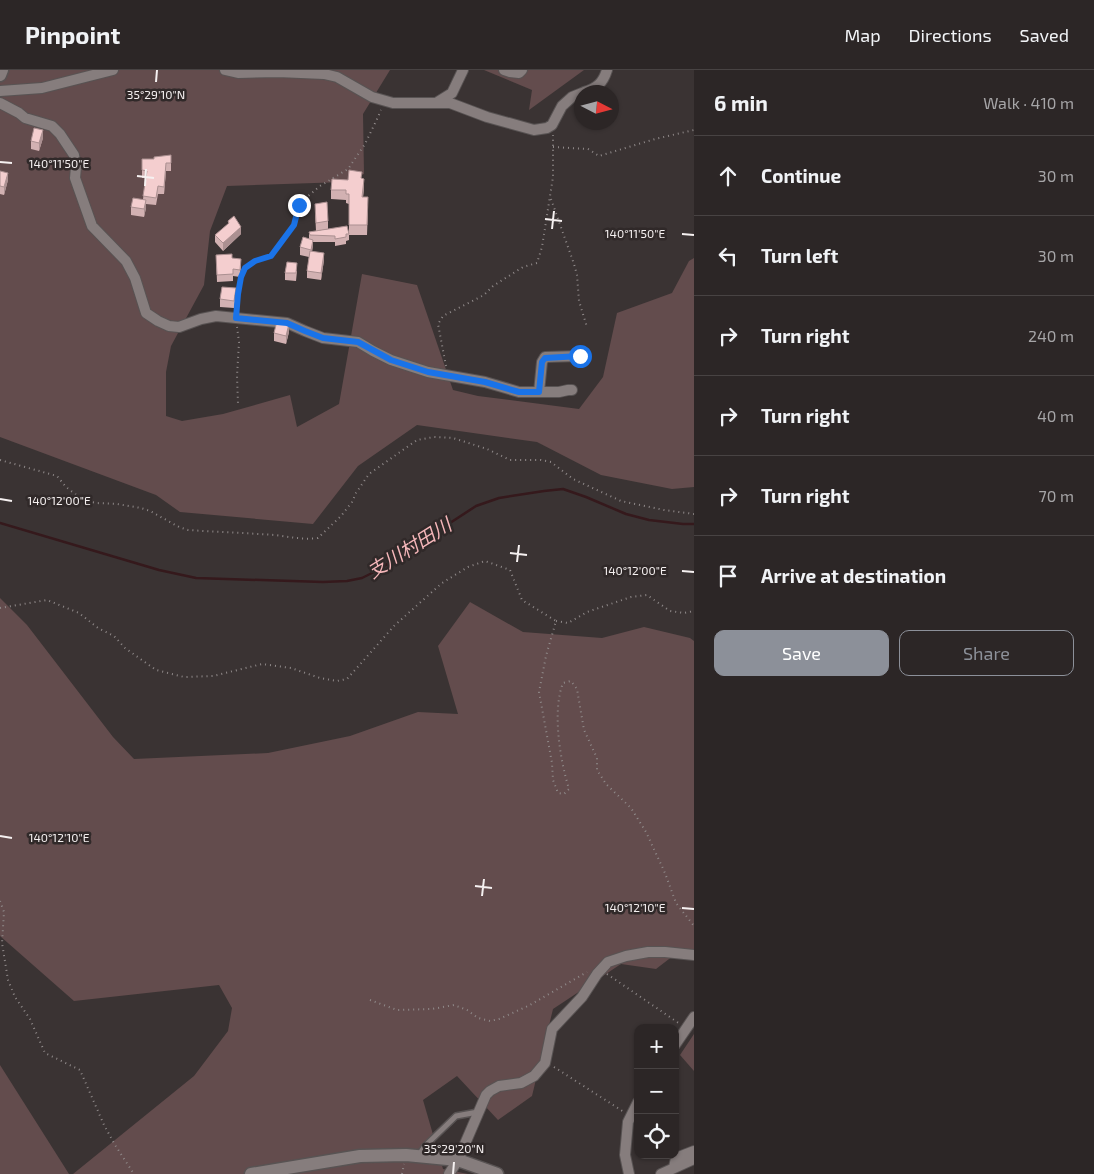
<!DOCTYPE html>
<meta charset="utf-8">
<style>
body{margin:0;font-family:"Exo 2","Noto Sans JP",sans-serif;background:#342e2e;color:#f1f3f6}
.controls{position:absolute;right:15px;bottom:15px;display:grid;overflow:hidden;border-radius:10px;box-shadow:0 1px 4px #0004}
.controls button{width:45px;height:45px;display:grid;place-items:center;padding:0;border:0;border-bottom:1px solid #484343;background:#2c2626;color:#f1f3f6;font:25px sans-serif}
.compass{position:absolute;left:574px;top:15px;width:45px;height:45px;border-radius:50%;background:#2c2626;box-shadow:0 1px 4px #0004;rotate:96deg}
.stop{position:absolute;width:15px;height:15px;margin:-11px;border:4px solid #1a73e8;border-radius:50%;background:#fff}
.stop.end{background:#1a73e8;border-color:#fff;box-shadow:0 1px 5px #0008}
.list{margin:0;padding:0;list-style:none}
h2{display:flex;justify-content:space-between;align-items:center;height:65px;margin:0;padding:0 20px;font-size:21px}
h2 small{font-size:16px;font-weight:400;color:#a6a5a7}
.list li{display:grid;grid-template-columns:32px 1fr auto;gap:15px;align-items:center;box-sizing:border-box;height:80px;padding:0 20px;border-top:1px solid #484343}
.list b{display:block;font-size:19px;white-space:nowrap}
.list em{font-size:16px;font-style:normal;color:#a6a5a7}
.actions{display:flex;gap:10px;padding:15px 20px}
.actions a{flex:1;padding:11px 0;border:1px solid #8c9099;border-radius:10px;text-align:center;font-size:18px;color:#8c9099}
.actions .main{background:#8c9099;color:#fff}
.icon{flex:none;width:28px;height:28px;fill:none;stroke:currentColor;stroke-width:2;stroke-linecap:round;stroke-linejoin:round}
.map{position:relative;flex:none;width:694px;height:1104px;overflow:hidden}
header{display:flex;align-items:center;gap:30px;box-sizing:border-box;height:70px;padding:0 25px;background:#2c2626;border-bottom:1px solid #484343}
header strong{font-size:24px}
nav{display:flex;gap:28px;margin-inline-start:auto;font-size:18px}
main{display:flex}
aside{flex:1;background:#2c2626}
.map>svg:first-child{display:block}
.green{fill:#634c4d}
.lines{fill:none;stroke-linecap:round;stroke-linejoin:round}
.stream{stroke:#35191c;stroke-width:2.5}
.service-casing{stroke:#585353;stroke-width:8}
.minor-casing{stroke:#585353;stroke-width:12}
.tertiary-casing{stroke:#585353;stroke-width:15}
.path{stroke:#908a8a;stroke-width:2;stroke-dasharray:1 4;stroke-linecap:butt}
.service{stroke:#867d7d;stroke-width:5}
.minor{stroke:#867d7d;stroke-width:10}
.tertiary{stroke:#867d7d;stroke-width:12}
.wall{fill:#d2b1b2}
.shaded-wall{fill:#ab9091}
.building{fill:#f4cecf;stroke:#ab9091}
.route{stroke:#1a73e8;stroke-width:6}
.ticks{fill:none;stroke:#f6f1f1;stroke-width:2}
.labels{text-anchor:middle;stroke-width:5;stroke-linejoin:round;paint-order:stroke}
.water-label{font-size:19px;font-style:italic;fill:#f6b7ba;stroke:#302929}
.ticks-label{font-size:12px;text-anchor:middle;fill:#f6f1f1;stroke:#302929;stroke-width:5;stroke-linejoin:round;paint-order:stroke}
</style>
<header>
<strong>Pinpoint</strong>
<nav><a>Map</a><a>Directions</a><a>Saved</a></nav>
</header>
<main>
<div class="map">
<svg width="694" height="1104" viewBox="0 0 694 1104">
<rect width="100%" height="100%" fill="#3a3333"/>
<path class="green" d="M0 0H390L363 44 364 104 345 112 227 116 210 161 204 215 171 276 166 302V346L182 351 223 344 290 325 297 357 339 334 362 204 417 215 453 320 478 326 579 339 603 307 617 243 672 223 689 191 694 188V417L672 419 601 405 537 372 417 355 358 396 313 454 180 442 156 425 0 367Z
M484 0H584L529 40 532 20Z
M0 528 27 555 113 667 134 689 268 683 350 666 418 642 458 644 438 576 470 532 523 562 602 568 644 557 690 568 694 571V884L682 879 656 899 621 894 553 939 532 1026 498 1050 457 1006 423 1030 443 1099 468 1104H73L194 1006 228 961 232 938 219 915 74 931 0 866Z
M694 964V1001L680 985Z
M0 995 69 1104H0Z"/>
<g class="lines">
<path class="stream" d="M0 453 159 500 196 508 323 512 347 511 362 508 378 500 476 436 499 428 544 421 563 419 586 427 626 444 649 450 683 454H694"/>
<g class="service-casing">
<path id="service" d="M419 1085 425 1076 456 1046 478 1042"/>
</g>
<g class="minor-casing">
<path id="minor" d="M225 0 238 3 278 2 324 4 337 7 372 27 393 33H450L487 47 534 60 547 58 552 55 562 36 572 27 582 23
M504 0 510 2 519 3 522 0
M0 21 42 18 113 0
M584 22C597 18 603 13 607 0
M0 33 19 43 25 48 52 56 60 64 74 85 76 97 75 108 92 156 126 191 135 208 146 243 158 251 169 256 179 257 201 249 216 246 287 253 305 261 323 268 358 272 373 281 391 290 428 302 485 312 519 322H559L568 320H572
M436 33 452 23 463 0
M539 322 542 292 545 287 580 286
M675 975 694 947
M674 1097 676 1088 694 1081
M449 1104 458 1090 486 1025 490 1021 499 1016 521 1013 534 1006 545 993 552 959 582 927 597 904 608 892 626 886 648 882H665L694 885
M629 1104 625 1085 628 1052 638 1032
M661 1104 694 1089"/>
</g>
<g class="tertiary-casing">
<path id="tertiary" d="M0 5 2 0
M251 1104 360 1086 406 1085 458 1090 497 1104"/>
</g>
<path class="path" d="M553 77 588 79 599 86 655 69 694 60
M551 129 574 194 577 205 579 231 587 257
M237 240 238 224 241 207 245 199 255 191 271 187 294 155 299 135 307 127 320 116 348 99 365 74 378 47 381 40
M237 257 239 272 237 306 238 334
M446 296 438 254 443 246 484 225 493 216 523 197 537 193 542 177 553 107V65
M0 390 57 406 66 417 83 430 96 433 117 434 141 438 150 441 179 457 188 460C217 462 246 463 275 465 290 467 304 470 318 468L341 446 352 432 356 423 369 404 417 370 434 367 453 368 487 379 510 390H541L551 392 573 409 621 431 664 440 694 444
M0 538 47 530 79 543 98 558 114 566 125 578 156 600 184 607 213 606 262 594 291 598 320 608 337 611 347 609 394 556 442 513 468 497 485 491 510 500 522 530 556 551 546 586 539 622 552 693 553 710 558 723 564 724 569 719C560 690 552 641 563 613L571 611 577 619 584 660 597 688V700L606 714 631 738 646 762 665 803 676 833 694 856
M556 551 568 553 587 542 631 527 647 525 670 541 684 543 694 541
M0 831 4 842 2 873 8 910 15 927 30 949 45 983 80 1000 104 1055 115 1075 134 1104
M607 904 680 954
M370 930 397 940 432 939 454 935 467 940 478 948 490 951 499 949 528 936 587 902
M554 997 624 1042
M402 1104 404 1094"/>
<use href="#service" class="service"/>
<use href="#minor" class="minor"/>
<use href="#tertiary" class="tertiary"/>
</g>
<path class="wall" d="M43 68 39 81 31 79V71Z
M171 85V101H166L164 124H158L156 135 146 134V138L144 147 131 145V137L143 129 146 108H142V100L154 89Z
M0 101 8 110 4 125 0 124Z
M362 108 364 118 363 127 368 137 367 165H349V134L346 133V130L331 129V120L348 110Z
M315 141 328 151V159L316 161Z
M228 151 241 164 223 181 215 172V165L228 154Z
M309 162 349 164V170L346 171V174L335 176V172H313L312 181 324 190 321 210 307 208V201L309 187 300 185V177L309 169Z
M216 185 232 188 241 196 240 207 233 206V211L217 212Z
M297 201 296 211 285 210V203Z
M236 226 234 238 220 237V229Z
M289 262 286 274 274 271V263Z"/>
<path class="shaded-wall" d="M43 60V68L39 81V73Z
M166 93V101L164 124V117Z
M8 103V110L4 125V117Z
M364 109V118L362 137V127Z
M146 130V138L144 147V139Z
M241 157V164L223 181V173Z
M313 170V177L311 187V180Z
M324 183V190L321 210V203Z
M289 254V262L286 274V266Z"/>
<path class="building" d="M34 58 43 60 39 73 31 71Z
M171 85V93H166L164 117 158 116 156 128 143 126 147 101 142 100V89H154V87Z
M349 100 362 102 361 108 364 109 362 127H368L367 155H349V124H346V120H331L332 109 348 110Z
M0 101 8 103 4 117 0 116Z
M133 128 146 130 144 139 131 137Z
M327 132 328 151 316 153 315 134Z
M234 146 241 157 223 173 215 165 229 153 228 151Z
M347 156 349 164H346V167L335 169V166L310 165 309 162Z
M303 167 313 170 311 180 300 177Z
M310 181 324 183 321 203 307 201Z
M232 184V188L241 189 240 200 233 199V204L217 205 216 185Z
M287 192 297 193 296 203H285Z
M222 217 236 218 234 231 220 229Z
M277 251 285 252 289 254 286 266 274 263Z"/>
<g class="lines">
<path class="route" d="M299 135 294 155 271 186 255 191 245 198 241 207 238 224 236 248 287 253 305 261 323 268 358 272 391 290 428 302 485 312 519 322H539L542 292 545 288 580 286"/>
</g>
<path class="ticks" d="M156 12 157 0M0 92 12 93M137 106 154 108M145 116 146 99M545 149 562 151M552 159 554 141M682 164 694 165M0 429 12 431M510 483 527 485M517 492 519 475M682 501 694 502M0 766 12 768M475 816 492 818M482 826 484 809M682 838 694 839M453 1104 454 1092"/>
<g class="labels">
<g class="water-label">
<text transform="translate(409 478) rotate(-32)" y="7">支川村田川</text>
</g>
</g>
<g class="ticks-label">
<text x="156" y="29">35°29'10"N</text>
<text x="59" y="98">140°11'50"E</text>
<text x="635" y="168">140°11'50"E</text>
<text x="59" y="435">140°12'00"E</text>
<text x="635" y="505">140°12'00"E</text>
<text x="59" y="772">140°12'10"E</text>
<text x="635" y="842">140°12'10"E</text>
<text x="454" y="1083">35°29'20"N</text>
</g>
</svg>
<div class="controls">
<button>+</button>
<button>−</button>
<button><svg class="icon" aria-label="locate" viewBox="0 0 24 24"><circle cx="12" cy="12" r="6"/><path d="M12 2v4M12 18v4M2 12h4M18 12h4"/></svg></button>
</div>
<svg class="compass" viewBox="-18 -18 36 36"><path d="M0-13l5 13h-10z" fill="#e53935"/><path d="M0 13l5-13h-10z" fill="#a6a5a7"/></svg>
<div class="stop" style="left:580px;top:286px"></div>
<div class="stop end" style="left:299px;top:135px"></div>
</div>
<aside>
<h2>6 min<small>Walk · 410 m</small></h2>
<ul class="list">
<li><svg class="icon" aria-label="ahead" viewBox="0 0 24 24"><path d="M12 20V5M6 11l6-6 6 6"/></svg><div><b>Continue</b></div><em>30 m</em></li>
<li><svg class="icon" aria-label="left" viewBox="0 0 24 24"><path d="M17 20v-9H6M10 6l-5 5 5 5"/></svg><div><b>Turn left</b></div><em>30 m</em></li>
<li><svg class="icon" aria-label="right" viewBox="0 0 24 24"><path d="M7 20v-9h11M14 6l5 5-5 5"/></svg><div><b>Turn right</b></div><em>240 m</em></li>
<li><svg class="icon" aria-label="right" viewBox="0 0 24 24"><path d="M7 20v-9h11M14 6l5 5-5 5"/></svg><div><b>Turn right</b></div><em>40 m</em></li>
<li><svg class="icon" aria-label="right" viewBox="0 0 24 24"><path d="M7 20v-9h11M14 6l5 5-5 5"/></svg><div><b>Turn right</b></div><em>70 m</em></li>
<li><svg class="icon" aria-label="arrive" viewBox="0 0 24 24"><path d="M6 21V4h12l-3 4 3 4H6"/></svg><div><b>Arrive at destination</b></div></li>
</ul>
<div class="actions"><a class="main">Save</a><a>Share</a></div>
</aside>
</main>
